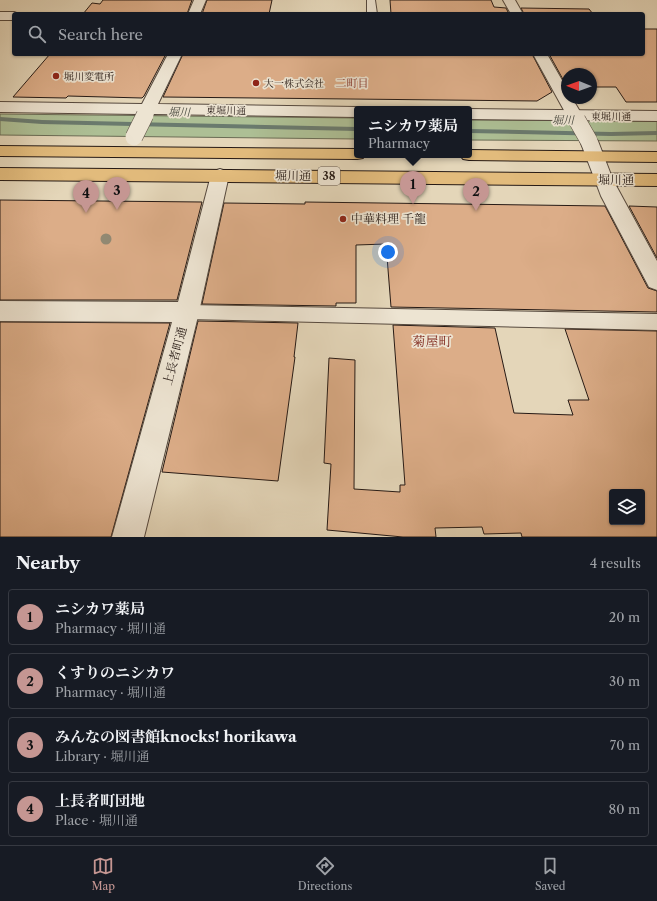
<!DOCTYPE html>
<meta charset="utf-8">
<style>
body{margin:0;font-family:"Libre Caslon Text","Noto Serif JP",serif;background:#242831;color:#f1f3f6}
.controls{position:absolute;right:12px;bottom:12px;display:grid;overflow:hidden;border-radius:4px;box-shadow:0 1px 3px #0004}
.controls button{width:36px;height:36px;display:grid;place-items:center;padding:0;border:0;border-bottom:1px solid #363941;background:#171b24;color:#f1f3f6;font:20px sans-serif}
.compass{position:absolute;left:561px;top:68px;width:36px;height:36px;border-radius:50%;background:#171b24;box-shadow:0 1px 3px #0004;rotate:271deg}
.you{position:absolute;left:388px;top:252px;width:14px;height:14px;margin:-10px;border:3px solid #fff;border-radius:50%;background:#1a73e8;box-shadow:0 0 0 6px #1a73e833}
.badge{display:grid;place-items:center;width:26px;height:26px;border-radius:50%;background:#c59692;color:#111;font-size:13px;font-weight:700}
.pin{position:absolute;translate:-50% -33px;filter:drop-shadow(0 1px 2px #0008)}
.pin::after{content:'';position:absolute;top:21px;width:14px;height:12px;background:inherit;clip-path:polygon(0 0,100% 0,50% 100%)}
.popup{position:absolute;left:354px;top:106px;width:118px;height:52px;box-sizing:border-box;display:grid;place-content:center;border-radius:4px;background:#171b24;filter:drop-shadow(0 1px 3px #0005);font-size:13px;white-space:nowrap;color:#9ea1a6}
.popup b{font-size:15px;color:#f1f3f6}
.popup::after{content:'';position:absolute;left:50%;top:100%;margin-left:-8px;border:8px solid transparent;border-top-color:#171b24}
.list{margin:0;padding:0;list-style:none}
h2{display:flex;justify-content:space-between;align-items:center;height:52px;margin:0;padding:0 16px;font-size:17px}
h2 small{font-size:13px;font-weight:400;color:#9ea1a6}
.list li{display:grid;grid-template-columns:26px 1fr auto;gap:12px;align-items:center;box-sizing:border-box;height:56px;margin:0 8px 8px;padding:0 8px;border:1px solid #363941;border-radius:4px}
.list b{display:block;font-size:15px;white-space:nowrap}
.list p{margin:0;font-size:13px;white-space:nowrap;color:#9ea1a6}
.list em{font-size:13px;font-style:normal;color:#9ea1a6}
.icon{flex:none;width:22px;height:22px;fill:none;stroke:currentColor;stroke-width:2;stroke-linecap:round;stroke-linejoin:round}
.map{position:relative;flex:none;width:657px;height:537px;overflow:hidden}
.search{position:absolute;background:#171b24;box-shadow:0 1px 3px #0004;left:12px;right:12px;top:12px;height:44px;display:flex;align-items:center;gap:10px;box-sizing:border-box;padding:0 14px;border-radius:4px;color:#9ea1a6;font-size:15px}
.sheet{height:308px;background:#171b24}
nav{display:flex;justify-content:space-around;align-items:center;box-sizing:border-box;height:56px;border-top:1px solid #363941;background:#171b24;font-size:11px;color:#9ea1a6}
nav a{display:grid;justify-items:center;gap:2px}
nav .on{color:#c59692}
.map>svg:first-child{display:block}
.green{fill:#adbf95;stroke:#6a6c55}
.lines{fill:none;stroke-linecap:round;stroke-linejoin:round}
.stream{fill:#6a7a6e;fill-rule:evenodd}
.building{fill:#dcad88;stroke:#261a15;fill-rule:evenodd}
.service-casing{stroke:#56493e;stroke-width:2}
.minor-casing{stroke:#56493e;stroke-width:2}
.tertiary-casing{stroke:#56493e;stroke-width:2}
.primary-casing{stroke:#261a15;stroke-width:2}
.service{fill:#ede4d2;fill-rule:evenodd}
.minor{fill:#ede4d2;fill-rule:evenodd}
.tertiary{fill:#ede4d2;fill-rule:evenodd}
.primary{fill:#e2bb7c;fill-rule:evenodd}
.minor-bridge-casing{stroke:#56493e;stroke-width:18;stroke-linecap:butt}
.tertiary-bridge-casing{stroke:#56493e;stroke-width:18;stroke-linecap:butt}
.minor-bridge{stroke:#ede4d2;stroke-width:17}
.tertiary-bridge{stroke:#ede4d2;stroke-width:17}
.tree{fill:#928a74}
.poi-dot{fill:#8f2418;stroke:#ede4d2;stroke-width:1.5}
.labels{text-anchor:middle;stroke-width:3.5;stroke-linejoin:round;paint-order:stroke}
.far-poi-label{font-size:10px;fill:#261a15;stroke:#ede4d2;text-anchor:start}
.far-street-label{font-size:10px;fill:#261a15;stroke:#ede4d2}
.far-neighbourhood-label{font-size:11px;fill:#7a1f14;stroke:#ede4d2}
.far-water-label{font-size:11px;font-style:italic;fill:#484a41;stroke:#ede4d2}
.shield{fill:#ede4d2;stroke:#62574e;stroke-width:1}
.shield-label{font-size:11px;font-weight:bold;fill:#261a15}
.street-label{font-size:12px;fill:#261a15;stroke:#ede4d2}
.poi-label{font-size:12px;fill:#261a15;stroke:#ede4d2;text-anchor:start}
.neighbourhood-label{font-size:13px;fill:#7a1f14;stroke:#ede4d2}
</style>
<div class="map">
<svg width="657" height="537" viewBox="0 0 657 537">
<rect width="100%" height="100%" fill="#e4d6b9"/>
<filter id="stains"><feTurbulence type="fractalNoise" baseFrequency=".005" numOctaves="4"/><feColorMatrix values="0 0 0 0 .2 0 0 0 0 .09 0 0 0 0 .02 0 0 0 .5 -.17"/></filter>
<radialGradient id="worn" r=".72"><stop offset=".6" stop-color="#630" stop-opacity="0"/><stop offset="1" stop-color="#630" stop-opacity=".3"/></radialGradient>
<path class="green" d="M0 114 357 118V139L0 135Z
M469 120 657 121V141L469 140Z"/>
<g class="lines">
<path class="stream" d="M0 117 42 120 357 127V131L42 124 0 121Z
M469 129 611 132 657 131V135L611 136 469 133Z"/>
</g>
<path class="building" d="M103 0H192L187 14H83L92 3 100 4Z
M207 0H272L269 14H202Z
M390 0H491L494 7 506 8 509 14H391Z
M521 8 589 9 593 14H524Z
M643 29H657V102H626L616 87H591V74H567V81L565 83 549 54H643Z
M50 54H166L144 96 142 98 68 96 66 98 13 97Z
M183 54H532L552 92 537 101 163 97Z
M0 200 202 202 177 300H0Z
M305 202 605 206 648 288 657 291V312L391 307 386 244 356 245V303H336V306L202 304 224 203 305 204Z
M629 206 657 207V258Z
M198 321 298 323 294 357H295L278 481 162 472Z
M0 322 170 323 111 537H0Z
M393 325 495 328 514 413 573 415 568 400H589L565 329 657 331V537H522L521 533 484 534 482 527 435 528 436 537H403L327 530 331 464 324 463 329 358 355 360 354 489 400 492V485H405ZM612 492H642V522H612Z"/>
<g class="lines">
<g class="service-casing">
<path id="service" d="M367 0H375L377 14H367Z
M187 305 657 314V330L187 319 181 317 178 312 181 307Z"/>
</g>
<g class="minor-casing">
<path id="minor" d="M194 0H206L200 14H188Z
M0 12H14L19 14H14V20H0Z
M168 54H182L158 104 357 107 363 109H357V117L154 114 151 118 145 120 139 118 138 114 0 112V102L142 104Z
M469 109 657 111V121L469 119Z
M220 169 226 171 229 175 199 312 144 537H112L172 322 0 321V301L178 302 211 175 214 171Z
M604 174 611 176 613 180 657 261V290L649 287 601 196 595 180 597 176Z"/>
</g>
<g class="tertiary-casing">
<path id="tertiary" d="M503 0H515L523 14H511Z
M533 54H547L567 89V98H572L585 120 583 123 577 125 571 123Z
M589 136 595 137 598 141 613 180 611 184 604 186 597 184 595 180 580 141 583 137Z"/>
</g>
<g class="primary-casing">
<path id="primary" d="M0 146 357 149V155H365L363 158 357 159 0 156Z
M469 150 657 152V162L469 160 463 159 460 155H469Z
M0 168 657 174V186L0 180Z"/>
</g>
<use href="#service" class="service"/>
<use href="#minor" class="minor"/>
<use href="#tertiary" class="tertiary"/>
<use href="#primary" class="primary"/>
<g class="minor-bridge-casing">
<path id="minor-bridge" d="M134 137 145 115"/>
</g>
<g class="tertiary-bridge-casing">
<path id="tertiary-bridge" d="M577 120 589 141"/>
</g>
<use href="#minor-bridge" class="minor-bridge"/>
<use href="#tertiary-bridge" class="tertiary-bridge"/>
</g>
<circle class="tree" cx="106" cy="239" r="5.5"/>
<g class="poi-dot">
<circle cx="56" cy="76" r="4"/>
<circle cx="256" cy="83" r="4"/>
<circle cx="343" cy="219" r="4"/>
</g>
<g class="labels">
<g class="far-poi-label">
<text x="64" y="80">堀川変電所</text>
<text x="264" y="87">大一株式会社</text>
</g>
<g class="far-street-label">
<text transform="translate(226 110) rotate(1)" y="4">東堀川通</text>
<text x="611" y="120">東堀川通</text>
</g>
<g class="far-neighbourhood-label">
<text x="352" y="87">二町目</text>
</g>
<g class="far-water-label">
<text transform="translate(179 112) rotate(1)" y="4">堀川</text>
<text x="563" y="124">堀川</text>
</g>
<rect class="shield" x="318" y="167" width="22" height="18" rx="3"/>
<g class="shield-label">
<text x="329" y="180">38</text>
</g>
<g class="street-label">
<text transform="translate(293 176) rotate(1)" y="4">堀川通</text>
<text x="616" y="184">堀川通</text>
<text transform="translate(175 356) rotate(-75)" y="4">上長者町通</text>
</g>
<g class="poi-label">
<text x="351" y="223">中華料理 千龍</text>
</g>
<g class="neighbourhood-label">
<text x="432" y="346">菊屋町</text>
</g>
</g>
<rect width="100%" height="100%" filter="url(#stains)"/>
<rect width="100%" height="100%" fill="url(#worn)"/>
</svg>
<div class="controls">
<button><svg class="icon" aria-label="layers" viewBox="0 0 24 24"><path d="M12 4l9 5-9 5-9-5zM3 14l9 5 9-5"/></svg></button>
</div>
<svg class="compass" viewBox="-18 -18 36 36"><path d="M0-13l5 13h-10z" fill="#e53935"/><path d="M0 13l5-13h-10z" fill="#9ea1a6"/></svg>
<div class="you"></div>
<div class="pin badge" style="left:413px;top:204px">1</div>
<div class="popup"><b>ニシカワ薬局</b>Pharmacy</div>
<div class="pin badge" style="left:476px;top:211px">2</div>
<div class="pin badge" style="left:117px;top:210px">3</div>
<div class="pin badge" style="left:86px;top:213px">4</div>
<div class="search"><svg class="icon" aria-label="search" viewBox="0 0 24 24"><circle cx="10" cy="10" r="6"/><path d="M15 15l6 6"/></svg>Search here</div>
</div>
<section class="sheet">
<h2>Nearby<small>4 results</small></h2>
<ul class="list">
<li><span class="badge">1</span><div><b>ニシカワ薬局</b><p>Pharmacy · 堀川通</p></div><em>20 m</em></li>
<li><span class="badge">2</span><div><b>くすりのニシカワ</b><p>Pharmacy · 堀川通</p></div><em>30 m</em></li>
<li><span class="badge">3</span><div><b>みんなの図書館knocks! horikawa</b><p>Library · 堀川通</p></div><em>70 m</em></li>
<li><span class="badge">4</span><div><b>上長者町団地</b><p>Place · 堀川通</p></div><em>80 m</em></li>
</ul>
</section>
<nav>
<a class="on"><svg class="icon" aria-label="map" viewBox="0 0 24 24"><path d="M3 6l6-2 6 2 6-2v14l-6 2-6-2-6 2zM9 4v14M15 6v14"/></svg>Map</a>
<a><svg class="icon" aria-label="directions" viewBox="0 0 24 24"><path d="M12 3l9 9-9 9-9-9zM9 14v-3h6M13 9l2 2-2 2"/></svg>Directions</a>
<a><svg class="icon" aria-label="saved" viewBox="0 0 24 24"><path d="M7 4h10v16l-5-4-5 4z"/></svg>Saved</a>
</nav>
